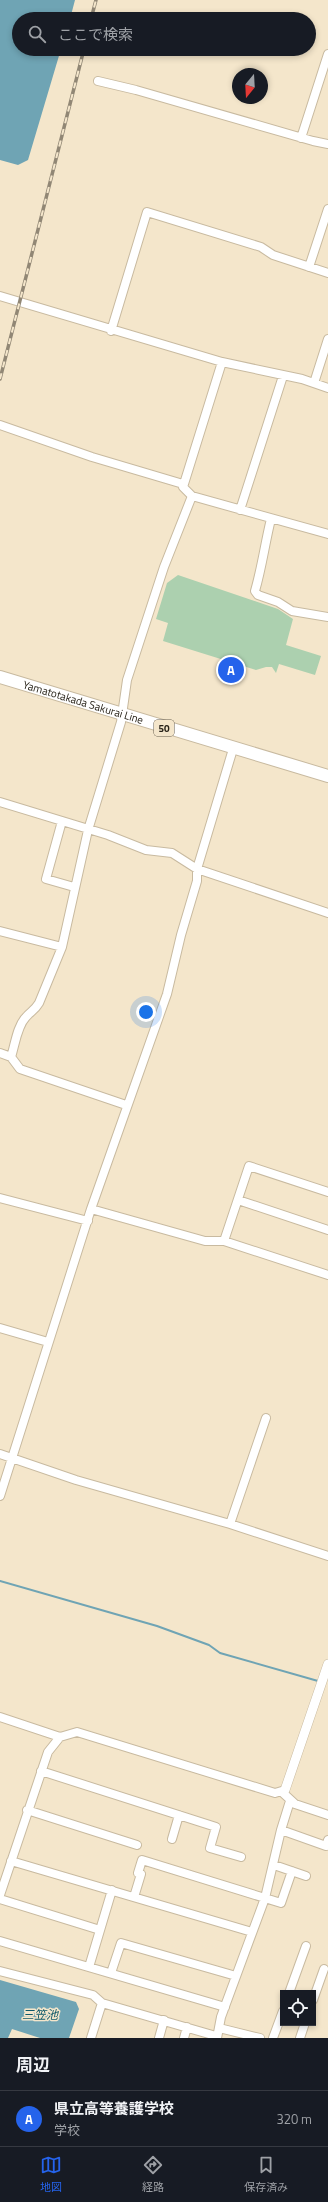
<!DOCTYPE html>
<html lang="ja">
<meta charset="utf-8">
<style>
body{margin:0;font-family:"Titillium Web","Noto Sans JP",sans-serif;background:#242831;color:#f1f3f6}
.controls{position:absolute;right:12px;bottom:12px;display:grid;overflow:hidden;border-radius:0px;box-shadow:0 2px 6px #0003}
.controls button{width:36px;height:36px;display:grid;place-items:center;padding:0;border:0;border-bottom:1px solid #363941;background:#171b24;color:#f1f3f6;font:20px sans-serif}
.compass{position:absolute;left:232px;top:68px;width:36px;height:36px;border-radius:50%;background:#171b24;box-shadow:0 2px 6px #0003;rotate:198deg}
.you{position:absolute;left:146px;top:1012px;width:14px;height:14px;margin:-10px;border:3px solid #fff;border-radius:50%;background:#1a73e8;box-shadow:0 0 0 6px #1a73e833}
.badge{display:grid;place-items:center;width:26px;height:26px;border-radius:50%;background:#2563eb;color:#fff;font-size:13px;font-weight:700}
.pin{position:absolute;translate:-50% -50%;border:2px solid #fff;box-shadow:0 1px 4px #0006}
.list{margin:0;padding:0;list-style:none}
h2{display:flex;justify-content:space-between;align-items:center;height:52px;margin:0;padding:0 16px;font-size:17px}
h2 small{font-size:13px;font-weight:400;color:#9ea1a6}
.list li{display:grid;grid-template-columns:26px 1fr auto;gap:12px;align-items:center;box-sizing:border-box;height:56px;padding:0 16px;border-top:1px solid #363941}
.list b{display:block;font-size:15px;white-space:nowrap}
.list p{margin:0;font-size:13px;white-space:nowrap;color:#9ea1a6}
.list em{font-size:13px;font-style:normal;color:#9ea1a6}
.icon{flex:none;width:22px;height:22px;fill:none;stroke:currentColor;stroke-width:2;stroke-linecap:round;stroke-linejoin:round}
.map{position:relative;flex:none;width:328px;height:2038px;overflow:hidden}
.search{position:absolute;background:#171b24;box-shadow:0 2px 6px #0003;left:12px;right:12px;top:12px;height:44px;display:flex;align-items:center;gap:10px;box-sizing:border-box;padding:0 14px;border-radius:22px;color:#9ea1a6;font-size:15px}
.sheet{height:108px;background:#171b24}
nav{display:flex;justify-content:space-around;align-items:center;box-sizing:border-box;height:56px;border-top:1px solid #363941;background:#171b24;font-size:11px;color:#9ea1a6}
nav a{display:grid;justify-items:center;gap:2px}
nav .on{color:#2563eb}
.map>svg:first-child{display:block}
.green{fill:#acd0af}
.water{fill:#6fa4b4}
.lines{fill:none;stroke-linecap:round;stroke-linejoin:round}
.stream{stroke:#6fa4b4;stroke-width:2}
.minor-casing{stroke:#c8baa0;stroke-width:10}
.tertiary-casing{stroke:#c8baa0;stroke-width:10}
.primary-casing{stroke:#c8baa0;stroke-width:14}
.minor{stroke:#fff;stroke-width:8}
.tertiary{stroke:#fff;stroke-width:9}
.primary{stroke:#fff;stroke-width:12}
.rail-casing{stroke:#918775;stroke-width:3.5}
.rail{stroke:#f4e6cb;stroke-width:2;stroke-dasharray:6;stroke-linecap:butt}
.labels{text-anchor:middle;stroke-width:3;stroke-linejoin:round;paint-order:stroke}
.shield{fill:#f4e6cb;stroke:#645c4d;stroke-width:1}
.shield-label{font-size:10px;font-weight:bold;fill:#262117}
.street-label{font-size:11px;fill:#262117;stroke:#f4e6cb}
.water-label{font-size:12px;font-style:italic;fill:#0e596a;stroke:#f4e6cb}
</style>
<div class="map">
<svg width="328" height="2038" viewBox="0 0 328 2038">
<rect width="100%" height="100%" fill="#f4e6cb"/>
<path class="green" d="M178 575 278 609 293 619 286 645 321 656 315 675 279 664 276 673 272 667H266L256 670 163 641 168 623 156 619 167 583Z"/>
<path class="water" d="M0 0H75L70 19H19V49H61L28 160 18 165 0 160Z
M0 1980 76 2002 79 2009 69 2038H40L12 2029 8 2038H0Z"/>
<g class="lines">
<path class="stream" d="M0 1581 157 1626 209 1645 220 1653 318 1681"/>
<g class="minor-casing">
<path id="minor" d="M98 81 136 90 313 141 328 144
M301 138 328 54
M309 267 328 209
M0 296 222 362 302 379 328 388
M111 331 147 212 261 247 273 255 328 273
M222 362 183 487 192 496 328 534
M314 383 328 339
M0 425 92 457 183 484
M240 510 283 376
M271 519C265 543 262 567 255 591L258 595 278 602 292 611 328 617
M0 802 108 835 146 850 172 853 197 869 328 913
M62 821 46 879 74 887
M0 931 62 947
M0 1053 11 1057 20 1069 126 1105
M11 1057C15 1045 17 1026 26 1017 30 1012 35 1010 39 1003L62 947 88 830 121 722 127 680 164 567 192 496
M0 1198 88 1221
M238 1200 328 1230
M91 1209 205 1241H224L328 1275
M224 1241 249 1166 328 1192
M0 1328 48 1342
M0 1454 76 1480 230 1524 328 1556
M0 1496 91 1209 167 994 181 935 197 881V869L233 749
M230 1524 266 1418
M0 1717 60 1737 77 1732 275 1793 285 1790
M41 1771 216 1827 210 1848 241 1857
M282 1792 295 1804 328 1815
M27 1810 137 1845
M281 1830 326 1846 328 1840
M172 1839 179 1815
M11 1861 252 1932
M274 1865 306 1876
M0 1895 48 1752 60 1737
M134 1897 141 1874 138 1873 142 1860 281 1903 292 1871
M0 1899 100 1930
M0 1941 225 2007
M89 1967 112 1890
M0 1971 93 1995 102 2003 216 2036
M111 1973 121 1943 236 1976
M289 1993 306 1946
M313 2000 324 1969
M219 2028 260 2038
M91 2038 102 2003
M159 2038 164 2020
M184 2038 187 2027
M217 2038 221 2017 265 1898 281 1830 290 1801
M273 2038 283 2011
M300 2038 305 2023"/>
</g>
<g class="tertiary-casing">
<path id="tertiary" d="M285 1790 328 1664"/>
</g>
<g class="primary-casing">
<g id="primary">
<path id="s1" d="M0 677 328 776"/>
</g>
</g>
<use href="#minor" class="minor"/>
<use href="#tertiary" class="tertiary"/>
<use href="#primary" class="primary"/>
<g class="rail-casing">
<path id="rail" d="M91 19 96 0
M0 379 84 49"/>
</g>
<use href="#rail" class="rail"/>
</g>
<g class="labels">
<rect class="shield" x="154" y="720" width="20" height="16" rx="3"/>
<g class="shield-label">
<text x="164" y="732">50</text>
</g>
<g class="street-label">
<text dy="4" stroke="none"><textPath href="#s1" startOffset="87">Yamatotakada Sakurai Line</textPath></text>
</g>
<g class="water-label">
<text x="40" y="2019">三笠池</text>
</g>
</g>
</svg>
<div class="controls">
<button><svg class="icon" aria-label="locate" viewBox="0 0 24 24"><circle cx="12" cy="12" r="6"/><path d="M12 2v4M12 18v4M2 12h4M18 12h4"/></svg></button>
</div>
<svg class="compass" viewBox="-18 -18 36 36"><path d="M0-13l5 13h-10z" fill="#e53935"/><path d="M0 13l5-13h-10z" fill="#9ea1a6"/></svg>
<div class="you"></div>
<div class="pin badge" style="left:231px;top:670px">A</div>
<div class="search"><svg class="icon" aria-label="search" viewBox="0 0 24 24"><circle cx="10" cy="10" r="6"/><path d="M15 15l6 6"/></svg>ここで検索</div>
</div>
<section class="sheet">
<h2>周辺<small></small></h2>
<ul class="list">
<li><span class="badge">A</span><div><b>県立高等養護学校</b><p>学校</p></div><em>320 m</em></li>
</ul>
</section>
<nav>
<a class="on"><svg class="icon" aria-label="map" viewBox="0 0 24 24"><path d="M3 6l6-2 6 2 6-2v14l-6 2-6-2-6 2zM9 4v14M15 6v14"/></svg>地図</a>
<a><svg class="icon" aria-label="directions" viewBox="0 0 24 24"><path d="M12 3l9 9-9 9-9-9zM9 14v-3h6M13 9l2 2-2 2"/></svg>経路</a>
<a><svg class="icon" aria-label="saved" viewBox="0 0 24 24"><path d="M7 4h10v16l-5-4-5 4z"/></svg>保存済み</a>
</nav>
